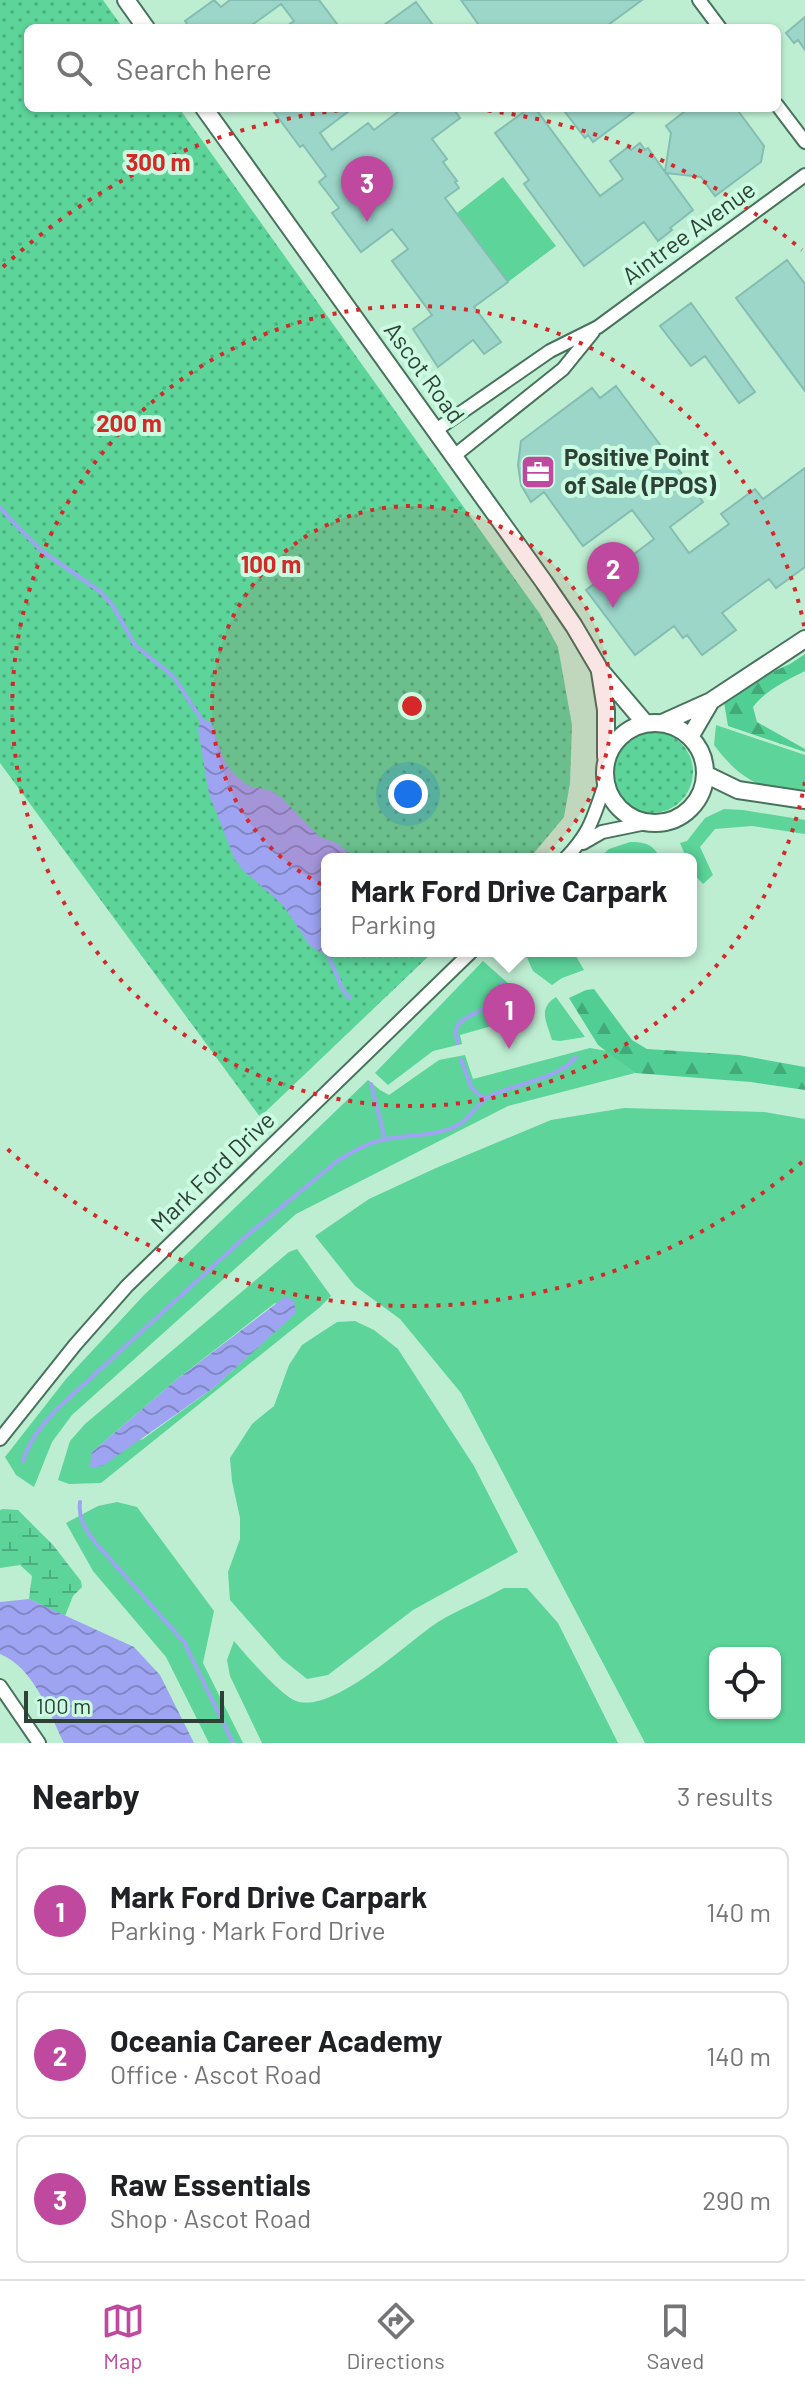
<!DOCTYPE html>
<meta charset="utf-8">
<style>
body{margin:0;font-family:Barlow,sans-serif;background:#f2f2f2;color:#202124}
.controls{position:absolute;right:24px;bottom:24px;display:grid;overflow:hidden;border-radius:12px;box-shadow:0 2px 6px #0004}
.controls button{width:72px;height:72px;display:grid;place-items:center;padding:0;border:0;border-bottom:2px solid #e0e0e0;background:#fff;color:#202124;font:40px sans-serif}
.scale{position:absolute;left:24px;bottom:20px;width:200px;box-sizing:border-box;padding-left:8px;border:4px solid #2e4136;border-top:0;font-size:22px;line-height:28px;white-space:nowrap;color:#2e4136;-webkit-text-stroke:6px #cbfbe0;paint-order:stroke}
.you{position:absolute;left:408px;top:794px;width:28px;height:28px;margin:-20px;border:6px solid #fff;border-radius:50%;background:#1a73e8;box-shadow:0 0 0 12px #1a73e833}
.badge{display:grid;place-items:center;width:52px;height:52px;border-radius:50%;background:#c049a0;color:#fff;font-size:26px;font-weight:700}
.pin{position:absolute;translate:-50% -66px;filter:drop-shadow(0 2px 4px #0008)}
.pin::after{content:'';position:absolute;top:42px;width:28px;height:24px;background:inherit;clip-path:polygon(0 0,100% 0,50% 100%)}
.popup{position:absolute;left:321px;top:853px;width:376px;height:104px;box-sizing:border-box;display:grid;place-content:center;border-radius:12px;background:#fff;filter:drop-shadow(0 2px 6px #0005);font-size:26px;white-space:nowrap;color:#757577}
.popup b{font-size:30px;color:#202124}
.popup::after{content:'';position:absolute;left:50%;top:100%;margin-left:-16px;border:16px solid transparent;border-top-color:#fff}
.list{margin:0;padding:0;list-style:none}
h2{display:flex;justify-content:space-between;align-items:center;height:104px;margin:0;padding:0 32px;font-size:34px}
h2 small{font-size:26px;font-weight:400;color:#757577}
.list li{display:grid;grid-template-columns:52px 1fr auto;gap:24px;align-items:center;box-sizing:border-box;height:128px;margin:0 16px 16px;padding:0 16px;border:2px solid #e0e0e0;border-radius:12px}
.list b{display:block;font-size:30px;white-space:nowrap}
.list p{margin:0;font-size:26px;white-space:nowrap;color:#757577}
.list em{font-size:26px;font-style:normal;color:#757577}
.icon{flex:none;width:44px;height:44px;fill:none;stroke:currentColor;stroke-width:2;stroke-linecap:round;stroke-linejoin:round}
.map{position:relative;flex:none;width:805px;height:1743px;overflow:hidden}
.search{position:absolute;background:#fff;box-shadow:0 2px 6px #0004;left:24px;right:24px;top:24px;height:88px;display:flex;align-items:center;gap:20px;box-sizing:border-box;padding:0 28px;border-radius:12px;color:#757577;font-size:30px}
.sheet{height:536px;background:#fff}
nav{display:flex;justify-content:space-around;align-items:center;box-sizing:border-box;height:112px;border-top:2px solid #e0e0e0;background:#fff;font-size:22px;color:#757577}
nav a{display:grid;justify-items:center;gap:4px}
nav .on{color:#c049a0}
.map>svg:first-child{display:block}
.grass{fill:#5cd49a;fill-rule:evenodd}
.forest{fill:url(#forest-firs)}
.wetland{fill:url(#wetland-marsh)}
.park{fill:url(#park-dots)}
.water{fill:url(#water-waves)}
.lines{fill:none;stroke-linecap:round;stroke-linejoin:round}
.stream{stroke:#9ea4f2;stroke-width:4}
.building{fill:#9cd6c9;stroke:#84bdb1;stroke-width:2}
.minor-casing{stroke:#47735c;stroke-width:16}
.tertiary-casing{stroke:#47735c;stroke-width:20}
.minor{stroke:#fff;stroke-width:12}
.tertiary{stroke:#fff;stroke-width:16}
.ring{fill:none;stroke:#d62828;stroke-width:4;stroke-dasharray:4 8}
.labels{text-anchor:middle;stroke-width:8;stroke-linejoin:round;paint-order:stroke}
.street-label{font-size:24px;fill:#2e4136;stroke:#cbfbe0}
.poi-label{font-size:24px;font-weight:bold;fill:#2e4136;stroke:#cbfbe0;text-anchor:start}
.centre{fill:#d62828;stroke:#cbfbe0;stroke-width:4}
.ring-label{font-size:24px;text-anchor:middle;font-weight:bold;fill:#d62828;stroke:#cbfbe0;stroke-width:8;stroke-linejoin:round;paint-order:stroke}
</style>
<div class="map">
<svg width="805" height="1743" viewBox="0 0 805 1743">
<defs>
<pattern id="forest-firs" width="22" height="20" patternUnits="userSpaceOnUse" patternTransform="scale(2)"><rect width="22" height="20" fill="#50ce93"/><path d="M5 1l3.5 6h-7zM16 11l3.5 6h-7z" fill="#43a979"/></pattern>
<pattern id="wetland-marsh" width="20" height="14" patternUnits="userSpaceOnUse" patternTransform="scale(2)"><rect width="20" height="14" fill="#5cd49a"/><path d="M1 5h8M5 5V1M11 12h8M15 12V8" fill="none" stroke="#4cae7e"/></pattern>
<pattern id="park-dots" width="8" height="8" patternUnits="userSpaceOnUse" patternTransform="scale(2)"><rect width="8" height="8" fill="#5cd49a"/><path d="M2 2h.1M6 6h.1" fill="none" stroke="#4cae7e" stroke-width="1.8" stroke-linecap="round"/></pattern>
<pattern id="water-waves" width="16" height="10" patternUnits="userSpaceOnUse" patternTransform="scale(2)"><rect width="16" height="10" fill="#9ea4f2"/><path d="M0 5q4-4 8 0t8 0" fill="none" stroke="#8187c5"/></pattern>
</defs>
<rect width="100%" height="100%" fill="#beeed2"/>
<path class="grass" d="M503 177 556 246 508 282 457 213Z
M716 725 805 755V791C791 790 772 790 759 784 741 777 725 760 714 745Z
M724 809 743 810 805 820V834L752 826 715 829 700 847 713 875 703 884C695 876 691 871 691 859H687L680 843 687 841 705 818Z
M630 842C645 842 654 844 660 859H598L609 849Z
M524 951H573L584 970 562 978 552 985 533 971Z
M483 961 520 994 530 1015 460 1035 462 1044 433 1051 388 1085 375 1073Z
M556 997 585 1037 560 1041 552 1040C547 1022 537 1009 556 997Z
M590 1048 607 1051 635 1073 508 1106 296 1214 72 1415 52 1442 34 1487 16 1475 5 1457 66 1379 144 1295 368 1080 380 1090 389 1095 439 1060 465 1055 473 1079Z
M624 1108 764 1112 805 1119V1743H645L461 1393 400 1319 355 1286 315 1236 369 1199 436 1168 551 1120ZM715 1653H775V1713H715Z
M297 1249 331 1296 319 1308 101 1483 69 1484 58 1480 70 1441 85 1424 289 1252ZM275 1303 295 1313 212 1389 143 1439 92 1452 176 1380Z
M355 1321 374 1330 398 1349 474 1466 518 1552 413 1610 328 1675 307 1679 282 1659 230 1600 228 1572 240 1539V1518L232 1481 230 1458 252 1424 274 1406 289 1365 302 1345 337 1322Z
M117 1502 137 1507 214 1611 203 1663 243 1743H209L166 1657 93 1571 66 1523 98 1506Z
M504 1588H527L558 1623 618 1743H262L230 1676 227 1660 234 1641C246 1655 280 1695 296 1701 334 1714 406 1643 438 1622 459 1609 483 1600 504 1588Z"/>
<path class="forest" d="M805 654V671C787 680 765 691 753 707L757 722 805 749V752L728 726 724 702 754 680 790 664Z
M594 989 632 1040 647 1049 739 1055 805 1067V1090L751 1082 635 1073 598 1045 569 998 586 990Z"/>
<path class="wetland" d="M3 1509 18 1510 53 1545 81 1581 82 1587 73 1596 65 1616 29 1599 32 1576 20 1565 0 1568V1510Z"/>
<path class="park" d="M0 0H103L123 28H28V108H179L540 614 558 647 572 725 570 783 564 817 529 859H327V951H434L260 1117 0 763Z
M611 772a41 41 0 1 1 82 0a41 41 0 1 1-82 0Z"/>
<path class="water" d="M201 719 211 722 222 755 228 767 236 776 249 786 269 790 281 797 320 837 337 843 357 859H327V951H356L329 957 310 946 283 905 244 871 235 860 209 794 198 729Z
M286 1296 294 1301 296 1313 212 1389 104 1465 94 1468 90 1467 92 1452 176 1380Z
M29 1599 134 1647 160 1675 194 1743H64C48 1711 34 1668 0 1654V1602Z"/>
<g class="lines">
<path class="stream" d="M0 507 11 520 42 551 101 592 113 606 135 645 174 677 201 719
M329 957 343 990 350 998
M458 1043 455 1031 460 1022 473 1014 508 998 502 983
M461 1060 472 1089 484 1098
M371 1084 385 1139
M23 1461C29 1440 44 1422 59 1407L245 1237 336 1162C351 1152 369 1142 387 1139 411 1134 438 1137 460 1124 472 1116 478 1101 492 1095 515 1084 561 1078 576 1057
M80 1502C78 1518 85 1528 94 1541L184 1642 233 1743"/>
</g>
<path class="building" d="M214 0 221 7 230 0H319L340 28H284L294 21 281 4 248 28H190L185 21Z
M461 0H642L604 28H481Z
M416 2 435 28H380Z
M805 17V50L798 40 794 43 786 33Z
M271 108H353L320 133 332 150 368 123 374 130 403 108H453L460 118 432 139 447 159 443 162 457 181 455 182 459 188 445 198 508 282 474 307 501 342 484 354 473 340 438 367 413 329 432 315 392 261 408 249 392 229 361 252 332 213 339 208 319 182 326 176 303 145 300 147Z
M529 108H535L600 196 623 179 610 161 628 147 631 150 640 143 645 150 648 148 665 172 671 133 666 126 689 108H736L764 146 761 162 715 196 701 177 666 173 693 210 670 228 672 230 658 241 644 222 584 266 524 184 529 180 495 133Z
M562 108H639L593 142 588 135 585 138Z
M787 260 805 284V391L736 298Z
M691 303 755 392 739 403 705 356 691 366 660 326Z
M616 386 703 502 670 527 689 553 729 524 721 514 755 489 763 499 805 468V567L776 588 769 579 722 613 736 630 702 655 687 635 683 638 674 626 635 655 586 590 654 539 632 510 583 546 544 492 531 502 521 485 518 465 521 441 592 388 600 398Z"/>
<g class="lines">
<g class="minor-casing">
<path id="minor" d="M699 0 720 28
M777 105 805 142
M436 430 550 351 598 327 805 175
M454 456 563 369 593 332
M583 843 602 832 646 823
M565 859C591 832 593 818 605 784
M0 1439 75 1345 127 1286 472 951
M0 1686 39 1743"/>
</g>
<g class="tertiary-casing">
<path id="tertiary" d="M126 0 146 28
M204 108 544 582 574 626 600 670 645 723
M600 672 606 710V757
M605 773a50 50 0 1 1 100 0a50 50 0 1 1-100 0Z
M662 723 711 701 805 639
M690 737 711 701
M705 774 738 790 805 800"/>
</g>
<use href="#minor" class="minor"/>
<use href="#tertiary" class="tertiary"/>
</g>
<circle cx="412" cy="706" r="200" fill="#d62828" fill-opacity=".12"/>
<g class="ring">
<circle cx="412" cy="706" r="200"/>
<path d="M805 782A400 400 0 1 1 805 630"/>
<path d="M802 1162A600 600 0 0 1 3 1145M3 267A600 600 0 0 1 360 108M464 108A600 600 0 0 1 802 250"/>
</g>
<defs>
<g id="office-square" transform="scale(1.8)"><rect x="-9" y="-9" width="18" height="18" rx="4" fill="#c049a0" stroke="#cbfbe0"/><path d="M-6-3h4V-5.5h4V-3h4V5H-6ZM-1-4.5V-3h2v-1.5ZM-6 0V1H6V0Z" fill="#fff"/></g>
</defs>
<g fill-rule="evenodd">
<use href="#office-square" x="538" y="472"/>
</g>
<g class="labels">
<g class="street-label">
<text transform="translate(689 233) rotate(-36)" y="8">Aintree Avenue</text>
<text transform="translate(424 373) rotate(54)" y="8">Ascot Road</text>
<text transform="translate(213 1172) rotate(-44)" y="8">Mark Ford Drive</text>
</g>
<g class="poi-label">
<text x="564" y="466">Positive Point<tspan x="564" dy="28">of Sale (PPOS)</tspan></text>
</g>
</g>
<circle cx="412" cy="706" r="12" class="centre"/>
<g class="ring-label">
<text x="158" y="171">300 m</text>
<text x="129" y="432">200 m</text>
<text x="271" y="573">100 m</text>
</g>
</svg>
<div class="controls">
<button><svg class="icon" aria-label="locate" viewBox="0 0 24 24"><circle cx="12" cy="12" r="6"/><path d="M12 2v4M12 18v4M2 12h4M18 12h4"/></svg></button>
</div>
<div class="scale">100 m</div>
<div class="you"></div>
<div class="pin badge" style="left:509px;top:1049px">1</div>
<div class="popup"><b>Mark Ford Drive Carpark</b>Parking</div>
<div class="pin badge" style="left:613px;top:608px">2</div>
<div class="pin badge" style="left:367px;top:222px">3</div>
<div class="search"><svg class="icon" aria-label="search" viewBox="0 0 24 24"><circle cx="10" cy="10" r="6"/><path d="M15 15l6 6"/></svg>Search here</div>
</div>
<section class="sheet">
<h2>Nearby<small>3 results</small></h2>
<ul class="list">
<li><span class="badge">1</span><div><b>Mark Ford Drive Carpark</b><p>Parking · Mark Ford Drive</p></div><em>140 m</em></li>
<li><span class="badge">2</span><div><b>Oceania Career Academy</b><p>Office · Ascot Road</p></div><em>140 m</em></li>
<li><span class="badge">3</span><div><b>Raw Essentials</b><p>Shop · Ascot Road</p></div><em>290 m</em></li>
</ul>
</section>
<nav>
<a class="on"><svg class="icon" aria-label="map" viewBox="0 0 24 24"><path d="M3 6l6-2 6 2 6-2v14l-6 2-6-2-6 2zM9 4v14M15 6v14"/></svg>Map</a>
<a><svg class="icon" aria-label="directions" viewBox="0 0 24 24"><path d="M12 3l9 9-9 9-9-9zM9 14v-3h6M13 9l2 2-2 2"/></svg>Directions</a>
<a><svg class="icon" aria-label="saved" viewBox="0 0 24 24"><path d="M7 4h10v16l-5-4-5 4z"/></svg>Saved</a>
</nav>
